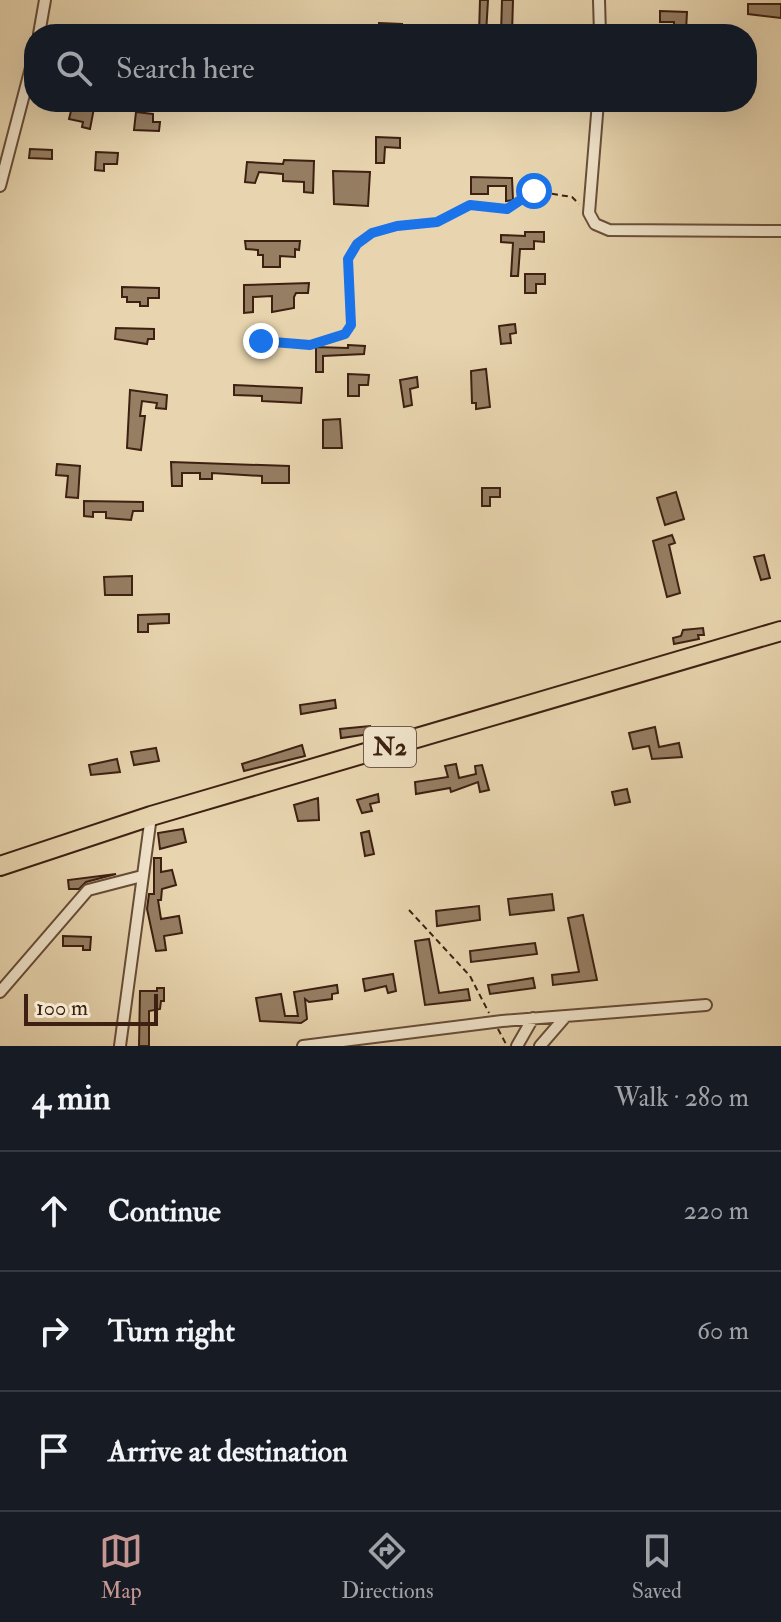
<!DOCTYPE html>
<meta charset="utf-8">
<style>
body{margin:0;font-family:"IM FELL Double Pica",serif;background:#20242c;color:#f1f3f6}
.scale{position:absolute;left:24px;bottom:20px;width:134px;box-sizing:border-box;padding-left:8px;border:4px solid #3d2011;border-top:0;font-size:22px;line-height:28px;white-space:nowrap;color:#3d2011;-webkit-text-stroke:6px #f0e4cb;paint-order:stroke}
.stop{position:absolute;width:24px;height:24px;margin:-18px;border:6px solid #1a73e8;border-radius:50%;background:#fff}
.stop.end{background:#1a73e8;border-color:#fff;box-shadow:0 2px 8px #0008}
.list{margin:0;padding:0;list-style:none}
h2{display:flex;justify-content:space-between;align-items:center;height:104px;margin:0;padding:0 32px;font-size:34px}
h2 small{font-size:26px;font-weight:400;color:#9ea1a6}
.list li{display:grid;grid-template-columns:52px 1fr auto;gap:24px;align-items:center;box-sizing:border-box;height:120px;padding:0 32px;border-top:2px solid #363941}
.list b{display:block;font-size:30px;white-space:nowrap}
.list em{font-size:26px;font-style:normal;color:#9ea1a6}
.icon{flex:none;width:44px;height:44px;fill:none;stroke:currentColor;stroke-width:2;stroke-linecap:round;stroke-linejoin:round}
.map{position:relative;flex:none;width:781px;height:1046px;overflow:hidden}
.search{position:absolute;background:#171b24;box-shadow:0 8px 32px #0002;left:24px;right:24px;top:24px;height:88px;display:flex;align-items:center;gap:20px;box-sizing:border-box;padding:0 28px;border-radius:32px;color:#9ea1a6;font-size:30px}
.sheet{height:464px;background:#171b24}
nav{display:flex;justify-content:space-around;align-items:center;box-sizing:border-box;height:112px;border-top:2px solid #363941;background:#171b24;font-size:22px;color:#9ea1a6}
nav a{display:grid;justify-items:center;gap:4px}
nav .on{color:#c59692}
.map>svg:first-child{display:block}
.building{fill:#967e63;stroke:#3d2011;stroke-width:2}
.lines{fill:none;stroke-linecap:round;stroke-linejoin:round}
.street-casing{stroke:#684d38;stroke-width:14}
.highway-casing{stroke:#3d2011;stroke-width:22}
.path{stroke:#3d2011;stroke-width:2;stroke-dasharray:6 4;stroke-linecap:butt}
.street{stroke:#f0e4cb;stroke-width:10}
.highway{stroke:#e8d5af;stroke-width:18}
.route{stroke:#1a73e8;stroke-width:10}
.labels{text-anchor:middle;stroke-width:7;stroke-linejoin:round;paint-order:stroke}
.shield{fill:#f0e4cb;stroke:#735b49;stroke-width:2}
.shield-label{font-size:24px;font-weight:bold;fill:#3d2011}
</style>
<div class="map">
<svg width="781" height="1046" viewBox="0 0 781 1046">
<rect width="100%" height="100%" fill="#e8d5af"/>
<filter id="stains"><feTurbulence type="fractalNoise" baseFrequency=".0025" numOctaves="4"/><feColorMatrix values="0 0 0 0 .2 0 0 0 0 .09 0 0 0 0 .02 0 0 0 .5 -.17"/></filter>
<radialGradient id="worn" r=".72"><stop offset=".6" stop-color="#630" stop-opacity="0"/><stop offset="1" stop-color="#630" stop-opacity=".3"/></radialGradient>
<path class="building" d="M480 0H488L486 34H479Z
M502 0H513L512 34H501Z
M748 4H781V18L748 14Z
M660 11 687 12 686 31H674V22H660Z
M379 23 402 24V34H379Z
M73 103 94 108 90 129 82 127 83 122 69 119Z
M136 112 153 114V122H160L159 131 134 130Z
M376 137 400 138V148L385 147 384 163H376Z
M30 149 52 150V159L29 158Z
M96 152 118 153 117 164H104V171L95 170Z
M284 160 314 161 313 193 304 192V182L283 181V174L259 172 255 183 245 182 247 162 283 164Z
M333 171 370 172 368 206 334 204Z
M471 177 512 178 513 200 506 201V186H488V194H471Z
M525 232H544V242L534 241V249H520L518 276H511L513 243 501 242V235L525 236Z
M245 241H300L299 250 295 249V257L280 256V267H263V255H258V250L246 249Z
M525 274H545V284H536V293H525Z
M309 283 308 293H296L294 297V308L272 312V296L253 297V312L244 313V285Z
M122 287 159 288V298H148V306H140V302H127V297H122Z
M515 324 516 333 510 334 511 343 501 344 499 326Z
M116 328 154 329V339H148L147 344 115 339Z
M348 345 365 346 364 354 323 356V372H316V347L348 348Z
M486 369 490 407 476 409V403H472L471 371Z
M348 374 369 375 368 385H359V396H348Z
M417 377 418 387 410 389 412 405 404 407 400 380Z
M234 385 302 388 301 403 262 401V396L234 395Z
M130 390 167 395 166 409 156 408 157 403 142 401 140 416H145L141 450 127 448Z
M340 419 342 448H323V420Z
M171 462 289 466V483H262V476L212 473V479H200V473H182V486H172Z
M57 464 80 466 78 498 66 497 68 476 56 475Z
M482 488H500V497H490V506H482Z
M676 492 684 519 665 525 657 498Z
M84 501 143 502V511H133L131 520 106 518V512H93V517L84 516Z
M672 535 675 543 669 545 680 593 667 597 653 541Z
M764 555 770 578 761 580 754 557Z
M132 576V595H105L104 577Z
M169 614V623L148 624V632H138V615Z
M703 628 704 635H698L699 639 674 644 673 638 681 636 683 630Z
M335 700 336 708 301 714 300 705Z
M370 726 371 734 341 738 340 729Z
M655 727 659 747 679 743 682 757 652 759 649 746 633 749 629 733Z
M302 745 305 756 244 771 242 764Z
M156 748 159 761 134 765 131 752Z
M117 759 120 772 91 775 89 765Z
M456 764 459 778 476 774 475 766 482 765 489 790 480 792 478 782 451 792 450 788 416 794 415 782 448 777 445 766Z
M627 789 630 802 615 805 612 792Z
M378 794 379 802 370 804 372 811 362 813 357 800Z
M318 798 319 820 298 821 294 805Z
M183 829 186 842 160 849 158 833Z
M369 831 374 854 365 856 361 833Z
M154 858H161V872L172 870 176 885 162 889 161 900H158L161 919 179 916 182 933 164 936 166 950 156 951 147 909 149 894H154Z
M116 874 86 882 79 889H69L68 880Z
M552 894 554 910 510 915 508 899Z
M479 906 480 920 437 926 436 911Z
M583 915 597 980 553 985 552 975 579 972 568 918Z
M63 936 91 937 90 950H83V946H63Z
M429 939 439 993 468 989 470 1000 425 1005 415 941Z
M535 943 537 954 471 962 470 951Z
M393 974 396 991 388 993 386 986 365 991 363 979Z
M533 978 535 988 490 994 488 985Z
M337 985 338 993 332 994V999L309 1002 305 999 307 1019 301 1023 260 1021 256 998 281 994 285 1016H298L294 992Z
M157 988H164V1001H161L160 1009 149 1011V1046H139L140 991H157Z"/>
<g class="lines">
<g class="street-casing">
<path id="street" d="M599 0 600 34
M39 34 45 0
M598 102 589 213 595 224 609 230 781 231
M0 186 34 56
M0 992 88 890 142 876
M120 1046 151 816
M303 1046 502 1021 706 1005
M517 1046 533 1018
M540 1046 566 1016"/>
</g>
<g class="highway-casing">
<path id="highway" d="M0 866 151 816 781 631"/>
</g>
<path class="path" d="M261 341 310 345 345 334 351 325 348 259 357 244 372 233 397 226 437 222 470 205 507 209 534 191 572 197 579 204
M409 910 470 976 489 1013
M498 1029 507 1046"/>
<use href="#street" class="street"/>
<use href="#highway" class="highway"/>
</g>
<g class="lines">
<path class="route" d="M261 341 310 345 345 334 351 325 348 259 357 244 372 233 397 226 437 222 470 205 507 209 534 191"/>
</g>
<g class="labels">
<rect class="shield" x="364" y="727" width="52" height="40" rx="6"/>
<g class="shield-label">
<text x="390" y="755">N2</text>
</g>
</g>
<rect width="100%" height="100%" filter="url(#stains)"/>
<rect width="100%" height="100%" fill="url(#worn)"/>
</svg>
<div class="scale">100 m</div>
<div class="stop" style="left:534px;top:191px"></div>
<div class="stop end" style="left:261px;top:341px"></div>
<div class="search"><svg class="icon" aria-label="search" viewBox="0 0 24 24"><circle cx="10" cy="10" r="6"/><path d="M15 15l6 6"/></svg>Search here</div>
</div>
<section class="sheet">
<h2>4 min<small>Walk · 280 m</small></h2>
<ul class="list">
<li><svg class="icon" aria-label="ahead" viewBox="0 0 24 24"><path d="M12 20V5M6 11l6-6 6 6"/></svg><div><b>Continue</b></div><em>220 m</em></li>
<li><svg class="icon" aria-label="right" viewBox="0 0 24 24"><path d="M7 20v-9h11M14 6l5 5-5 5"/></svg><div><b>Turn right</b></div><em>60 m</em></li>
<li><svg class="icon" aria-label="arrive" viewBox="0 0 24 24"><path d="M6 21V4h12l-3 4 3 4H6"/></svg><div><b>Arrive at destination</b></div></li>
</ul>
</section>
<nav>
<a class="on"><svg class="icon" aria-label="map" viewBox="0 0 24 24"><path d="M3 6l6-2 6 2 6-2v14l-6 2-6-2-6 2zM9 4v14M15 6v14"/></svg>Map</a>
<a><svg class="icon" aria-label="directions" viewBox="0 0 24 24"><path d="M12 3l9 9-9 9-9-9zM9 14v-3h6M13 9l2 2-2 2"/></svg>Directions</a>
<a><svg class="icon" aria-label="saved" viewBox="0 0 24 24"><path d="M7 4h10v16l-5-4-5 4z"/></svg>Saved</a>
</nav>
